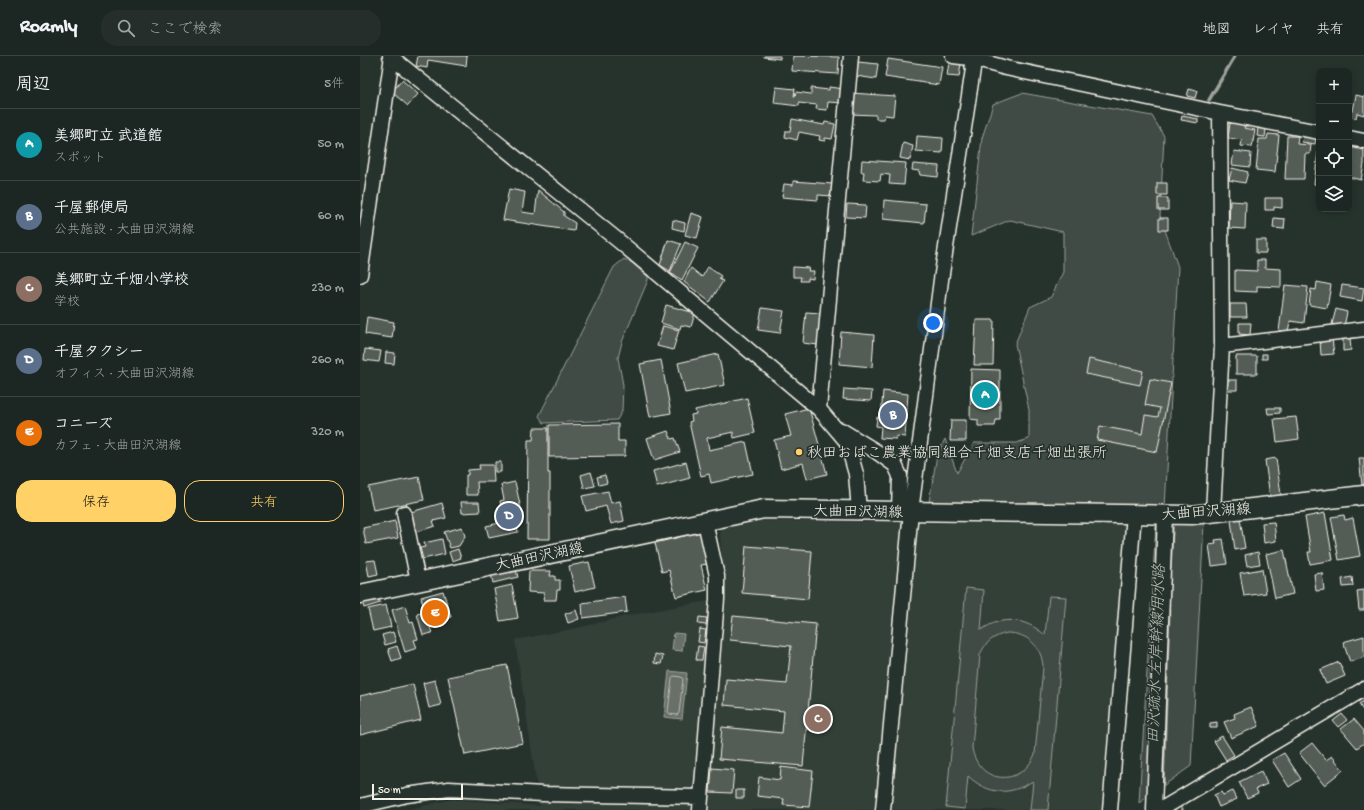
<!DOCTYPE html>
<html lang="ja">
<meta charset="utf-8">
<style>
body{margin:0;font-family:"Gochi Hand","Klee One",sans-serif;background:#252e2a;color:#f1f3f6}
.controls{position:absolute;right:12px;top:12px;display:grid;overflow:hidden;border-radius:8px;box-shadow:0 2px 6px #0003}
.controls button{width:36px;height:36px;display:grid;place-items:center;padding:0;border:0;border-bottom:1px solid #3a4340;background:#1c2622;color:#f1f3f6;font:20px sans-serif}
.scale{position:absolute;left:12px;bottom:10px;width:91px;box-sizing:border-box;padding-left:4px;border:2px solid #f4f1e8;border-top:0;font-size:11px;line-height:14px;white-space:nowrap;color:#f4f1e8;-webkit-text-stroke:3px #26332d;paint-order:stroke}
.you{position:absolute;left:573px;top:267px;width:14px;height:14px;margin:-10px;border:3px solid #fff;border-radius:50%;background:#1a73e8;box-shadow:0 0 0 6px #1a73e833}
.badge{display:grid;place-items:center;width:26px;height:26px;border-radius:50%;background:#ffd166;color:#fff;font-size:13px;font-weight:700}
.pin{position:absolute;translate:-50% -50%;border:2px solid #fff;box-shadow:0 1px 4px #0006}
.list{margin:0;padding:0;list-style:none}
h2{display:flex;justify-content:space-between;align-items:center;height:52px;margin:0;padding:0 16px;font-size:17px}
h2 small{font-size:13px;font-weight:400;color:#a0a5a5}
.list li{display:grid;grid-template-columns:26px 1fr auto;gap:12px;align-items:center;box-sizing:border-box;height:72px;padding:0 16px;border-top:1px solid #3a4340}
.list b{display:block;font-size:15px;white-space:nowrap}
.list p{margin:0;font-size:13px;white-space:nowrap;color:#a0a5a5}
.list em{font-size:13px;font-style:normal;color:#a0a5a5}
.actions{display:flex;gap:8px;padding:12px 16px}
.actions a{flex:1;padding:9px 0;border:1px solid #ffd166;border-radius:16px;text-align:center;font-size:14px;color:#ffd166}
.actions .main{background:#ffd166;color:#111}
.icon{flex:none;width:22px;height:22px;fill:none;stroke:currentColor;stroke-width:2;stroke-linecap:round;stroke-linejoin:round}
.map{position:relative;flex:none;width:1004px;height:754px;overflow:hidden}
header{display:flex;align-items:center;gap:24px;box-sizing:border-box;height:56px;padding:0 20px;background:#1c2622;border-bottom:1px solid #3a4340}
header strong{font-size:19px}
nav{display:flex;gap:22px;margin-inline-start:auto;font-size:14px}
.search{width:280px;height:36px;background:#252e2a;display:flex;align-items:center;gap:10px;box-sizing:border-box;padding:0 14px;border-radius:16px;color:#a0a5a5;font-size:15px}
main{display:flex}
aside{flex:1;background:#1c2622}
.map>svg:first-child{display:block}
.built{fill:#333f39}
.green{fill:#414b45;stroke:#9a9e96;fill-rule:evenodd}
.water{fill:#676f68;stroke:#9fa39b}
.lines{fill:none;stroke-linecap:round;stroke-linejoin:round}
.shore{stroke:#bcbdb5;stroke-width:1}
.stream{stroke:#9fa39b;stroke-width:3.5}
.building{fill:#525c55;stroke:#f4f1e8}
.minor-casing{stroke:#f4f1e8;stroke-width:17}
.major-casing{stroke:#f4f1e8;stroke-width:21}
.minor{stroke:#26332d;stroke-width:14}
.major{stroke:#26332d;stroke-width:18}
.poi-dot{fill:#ffd166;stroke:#26332d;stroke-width:1.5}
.labels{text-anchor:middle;stroke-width:3.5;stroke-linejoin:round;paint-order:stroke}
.poi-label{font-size:15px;fill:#f4f1e8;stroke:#26332d;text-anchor:start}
.street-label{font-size:15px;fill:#f4f1e8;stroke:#26332d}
.water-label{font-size:16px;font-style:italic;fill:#bcbdb5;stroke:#26332d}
</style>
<header>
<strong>Roamly</strong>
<div class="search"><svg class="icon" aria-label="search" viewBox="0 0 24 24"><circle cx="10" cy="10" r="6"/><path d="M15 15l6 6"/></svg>ここで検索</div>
<nav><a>地図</a><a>レイヤ</a><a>共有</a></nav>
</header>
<main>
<aside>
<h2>周辺<small>5件</small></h2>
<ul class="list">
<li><span class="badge" style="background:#0f9aa8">A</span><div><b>美郷町立 武道館</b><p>スポット</p></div><em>50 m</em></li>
<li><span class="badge" style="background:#5c6f8a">B</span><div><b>千屋郵便局</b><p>公共施設 · 大曲田沢湖線</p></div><em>60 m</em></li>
<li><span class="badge" style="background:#8d6e63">C</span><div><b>美郷町立千畑小学校</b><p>学校</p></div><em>230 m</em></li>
<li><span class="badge" style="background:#5c6f8a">D</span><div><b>千屋タクシー</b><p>オフィス · 大曲田沢湖線</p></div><em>260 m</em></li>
<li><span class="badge" style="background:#e8710a">E</span><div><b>コニーズ</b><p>カフェ · 大曲田沢湖線</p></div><em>320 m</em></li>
</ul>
<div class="actions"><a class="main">保存</a><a>共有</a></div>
</aside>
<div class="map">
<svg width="1004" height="754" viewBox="0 0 1004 754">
<rect width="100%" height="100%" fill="#26332d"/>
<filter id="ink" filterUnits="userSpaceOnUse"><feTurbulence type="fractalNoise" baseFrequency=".025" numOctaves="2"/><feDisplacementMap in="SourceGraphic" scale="8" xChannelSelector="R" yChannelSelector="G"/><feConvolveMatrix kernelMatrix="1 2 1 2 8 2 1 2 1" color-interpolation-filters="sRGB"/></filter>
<g filter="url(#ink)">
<path class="built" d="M371 464 766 469 741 754H46L93 743 180 750 155 584 222 571 265 560 364 542 360 478 364 470Z"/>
<path class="green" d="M662 37 792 60 804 80 800 160 818 211 805 451 569 446 577 399 585 383 597 417 614 387H656L669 383V354L655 288 670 251 691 241 703 216V176L650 164 611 180 622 82 633 48Z
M264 203 272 207 288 221V224L262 286 258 302 263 329 262 355 257 364 184 367 179 360 254 211Z
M844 467 831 710 779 747 796 468Z
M606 532 624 534 621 574C643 559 665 562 685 579L689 540 706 541 688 754H670L673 725C649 740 629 739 608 720L605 753 586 751ZM647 577C668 577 682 591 683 611L675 698C661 732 618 728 612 692L620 599C625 586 634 580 647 577Z"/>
<path class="water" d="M314 577 324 578 322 595 312 594Z
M309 615 327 617 322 663 304 661Z"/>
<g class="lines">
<path class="shore" d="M314 620 321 621 323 623 319 657 317 659 310 658 308 656 312 622Z"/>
<path class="stream" d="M849 44 875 0
M810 512 812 471
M803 726 809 550
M822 753V754"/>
</g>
<path class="building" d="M58 0H107L106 10 68 4 67 12 56 10Z
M404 0H420V3L404 1Z
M433 0 479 1 478 18 432 15Z
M528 3 582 11 579 29 525 21Z
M498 6 518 8 516 23 496 20Z
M589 6 601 8 599 21 587 20Z
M42 24 58 38 48 50 32 36Z
M416 31 435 33 434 40H435L436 36 451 38V32L469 34V31L484 33 483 47 468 46 467 54 456 53 457 49 439 47V50L414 47Z
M829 33 837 35 835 42 827 40Z
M491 37 535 40 533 60 525 59 524 63H516V59L490 58Z
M996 39 1004 41V59L997 57 996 62 989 61V60L990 54 993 55Z
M822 60 838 63V67L821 64Z
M432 63 464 69 465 66 475 68 472 83 465 82V85L459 84 460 80 439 76 437 84 425 81 426 75H430Z
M870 67 885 68 884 72 895 74 892 91 881 90 882 84 868 82Z
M898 72 906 73 905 81 897 80Z
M908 78 919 79 915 116 896 114 899 83H907Z
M557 80 583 82 582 97 556 95Z
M927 80H938L937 88 951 89 950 98H945L944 123H925Z
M943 80 956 83 955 88 942 86Z
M543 87 553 90 550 104 540 102Z
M989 91 1004 94V108L1001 124 989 121Z
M874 95 891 97 890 111 872 109Z
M958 96 959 97V129L954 128Z
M502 104 546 107 544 129 529 128 530 119 521 118 520 125 503 124 504 116H501Z
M553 108 579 110 578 121 560 119 559 115 552 114Z
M872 112 888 116 885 127 869 124Z
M433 125 473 128 472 140 458 139V144L422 141 424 128 433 129Z
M797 127H807V139H797Z
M149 133 165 136 162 156 175 158 178 134 204 156V160L215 167 214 175 143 164Z
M798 142H808V154H798Z
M905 142H922V152L914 151V154H905Z
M524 144 566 148 564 167 523 163Z
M870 145 886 146 885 173 869 172Z
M487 148 506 149 505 162 486 161Z
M331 157 343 161 337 182 325 179Z
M799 162H808V174H799Z
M914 162 925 163 924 173 913 172Z
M313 164 325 167 324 175 312 172Z
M308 184 321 188 310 215 300 209Z
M896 184H906V197H896Z
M325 186 338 192 322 224 310 217Z
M897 204H905V212L921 213V231L897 230V236L875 235V214L897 215Z
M348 211 361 220 359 223 363 225 350 246 324 226 331 212 342 221Z
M433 211 449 212 448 215H454L453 223 448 222V225H440L441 221H433Z
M957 226 971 229 967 252 949 249 951 233 956 234Z
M925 229 948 231 944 267 930 265 928 276 919 275Z
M982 229 1004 232 1002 245 980 241Z
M870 248H886L887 261H870Z
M306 249 335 257 331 271 321 269 320 273 301 267Z
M402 252 424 255 420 277 398 274Z
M976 253 987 256 984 271 972 268Z
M446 256 461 257 458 289 443 287Z
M7 261 34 266 32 282 5 278Z
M616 264H634L633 309H614Z
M879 267H891L890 279 879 278Z
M303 270 319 274 313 294 297 290Z
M481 276 514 279 512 311 479 308Z
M990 282 991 294 983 295V283Z
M972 283 974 298 961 299 960 284Z
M5 293 21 295 19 306 4 304Z
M26 296 35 297 34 308 25 307Z
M358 298 365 329 325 337 318 307Z
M902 298H907V303H902Z
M876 300H897V318H876Z
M729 303 783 315 780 329 726 318Z
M301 304 311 357 290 361 280 308Z
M611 313 640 314V364H636L635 370H618V364L610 363Z
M790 323 811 327 797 396 737 384 740 370 782 378 785 359 798 361 800 352 785 349Z
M866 324H877V334H866Z
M484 333 512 335 511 345 483 343Z
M523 335 548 338 545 381 536 380V383L520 382 521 371 516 370 517 361 521 362Z
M387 342 395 377 374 382 373 376 347 382 349 394 386 386 393 418 351 427 349 418 341 420 329 366 332 365 331 359 336 358 335 354Z
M449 352 467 418 447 423 443 407 421 413 414 384 431 380 425 358Z
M907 352H920V357L908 358Z
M936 361 939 383 917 386 914 363Z
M591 364H606V385H590Z
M258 368V385H265V400L189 401V369Z
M174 372H188V417H190V483H167L168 384H173Z
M308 375 311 383 315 382 320 396 294 404 287 382Z
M916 402 921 439 910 441 905 404Z
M999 402H1004V429H1002Z
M135 406H141V416H135Z
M326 406 330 422 297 431 293 415Z
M119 409H133L134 426H117L118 439H106V419H108V414L120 413Z
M231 416 235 430 224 432 221 419Z
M245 419 247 427 239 429 237 421Z
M59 421 64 444 13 454 8 431Z
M155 426 161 453 154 454 158 476 129 482 126 470 144 466 140 445 144 444 141 429Z
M248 435 251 447 260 445 264 465 251 468 246 450 226 455 222 440Z
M101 446H119L120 456 102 457Z
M82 447 86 462 73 465 75 470 56 476 51 456Z
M965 457 973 504 950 508 948 496H951L945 461Z
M984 459 985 464 993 462 1000 500 979 504 971 461Z
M880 463 885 492 875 494 871 464Z
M35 465 38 482 6 488 3 472Z
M914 466 916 485 904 487 902 467Z
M102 471 105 480 99 490 90 492 84 476Z
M340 476 348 508 341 509 347 534 316 541 309 514 302 516 295 487Z
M82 483 85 498 63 503 60 492 65 491 64 487Z
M863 483 867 508 852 510 849 489 856 488 855 484Z
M386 490 452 495 448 543 382 537Z
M98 493 101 502 92 505 89 496Z
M924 494 933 538 915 542 906 498Z
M898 496 900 508 887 510 885 499Z
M15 504 18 518 9 520 6 505Z
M229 506 235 531 215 536 209 510Z
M155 511 158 521 133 527 131 518Z
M902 513 906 537 884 540 880 517Z
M169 515H191L190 520H195V524H200V534H197L196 544H183L184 537 168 536Z
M962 517 964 534 956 535 954 518Z
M992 521 993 530 983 531 982 523Z
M152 529 158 562 140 565 134 533Z
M1004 534V554H999L997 535Z
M83 535 91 561 69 568 72 577 63 579 57 558 65 556 61 541Z
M19 541 20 547 4 552 2 545Z
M265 541 267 556 223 562 222 547Z
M26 549 31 571 13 575 8 553Z
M45 550 50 567 53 566 58 583 54 584 57 592 45 596 32 554Z
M216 554 219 563 208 567 205 558Z
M373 560 456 568 443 710 359 703 362 671 422 677 424 655 364 649 366 623 427 628 431 590 370 584Z
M339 561 347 562 346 569 338 568Z
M340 573 346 574 344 587 338 586Z
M33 576 36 586 25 589 22 579Z
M1004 580V601L990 606 983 586Z
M37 590 41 602 32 605 28 593Z
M338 590 344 591 342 604H336Z
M295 598 303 600 301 608 294 607Z
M979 606 985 620 966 628 960 614Z
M147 609 163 687 105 699 88 621Z
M75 624 81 649 69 652 63 627Z
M53 628 61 664 0 679V640Z
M1004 645V656L999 648Z
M891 651 899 670 871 682 864 666 875 662 874 658Z
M982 658 987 664 978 671 973 665Z
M994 663 1004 675V687L997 692 981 673Z
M857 666V672H850V667Z
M862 680 874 699 866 704 854 685Z
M952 687 966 704 972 700 983 714 964 729 939 697Z
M924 697 941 723 929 731 912 704Z
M421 711 453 715 449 751 423 749 424 743 397 740 399 721 420 724Z
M352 712 374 714 372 737 350 736Z
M901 715 907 728 896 733 898 737 887 742 879 726Z
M376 734H384V742H376Z
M873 735 877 743 859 751 854 739 861 736 863 739Z"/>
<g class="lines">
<g class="minor-casing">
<path id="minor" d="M30 0 260 186 459 353 487 386 496 418 499 455
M593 0 610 2 646 12 860 57 959 76
M989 82 1004 85
M0 219 32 0
M862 290 1004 273
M459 353 491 0
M481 374 517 396 535 409 540 420 539 455
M853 456 862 290 860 57
M44 457 58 525
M0 750 47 739 89 733 183 738 340 741
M340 754 357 543V520L345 466
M523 754 551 455 581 224 613 13 610 0
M750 754 774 458
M794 754 805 459
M800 754 1004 633"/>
</g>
<g class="major-casing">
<path id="major" d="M0 538 404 453 832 459 1004 439"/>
</g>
<use href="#minor" class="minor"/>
<use href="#major" class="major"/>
</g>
</g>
<circle class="poi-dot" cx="439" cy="396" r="4"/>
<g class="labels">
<g class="poi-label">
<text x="447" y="401">秋田おばこ農業協同組合千畑支店千畑出張所</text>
</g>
<g class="street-label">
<text transform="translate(498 455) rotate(1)" y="5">大曲田沢湖線</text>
<text transform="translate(846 455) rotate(-4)" y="5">大曲田沢湖線</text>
<text transform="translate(179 500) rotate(-12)" y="5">大曲田沢湖線</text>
</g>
<g class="water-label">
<text transform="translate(795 598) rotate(-88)" y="6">田沢疏水 左岸幹線用水路</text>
</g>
</g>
</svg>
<div class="controls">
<button>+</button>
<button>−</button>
<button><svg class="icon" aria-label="locate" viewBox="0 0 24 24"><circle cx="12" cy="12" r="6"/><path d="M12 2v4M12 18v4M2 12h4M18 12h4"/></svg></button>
<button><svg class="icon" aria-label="layers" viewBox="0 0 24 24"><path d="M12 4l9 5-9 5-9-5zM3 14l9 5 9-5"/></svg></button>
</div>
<div class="scale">50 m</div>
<div class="you"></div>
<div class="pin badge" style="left:625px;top:339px;background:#0f9aa8">A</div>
<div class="pin badge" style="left:533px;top:359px;background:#5c6f8a">B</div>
<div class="pin badge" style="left:458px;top:663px;background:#8d6e63">C</div>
<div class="pin badge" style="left:149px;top:460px;background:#5c6f8a">D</div>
<div class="pin badge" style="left:75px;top:557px;background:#e8710a">E</div>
</div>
</main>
